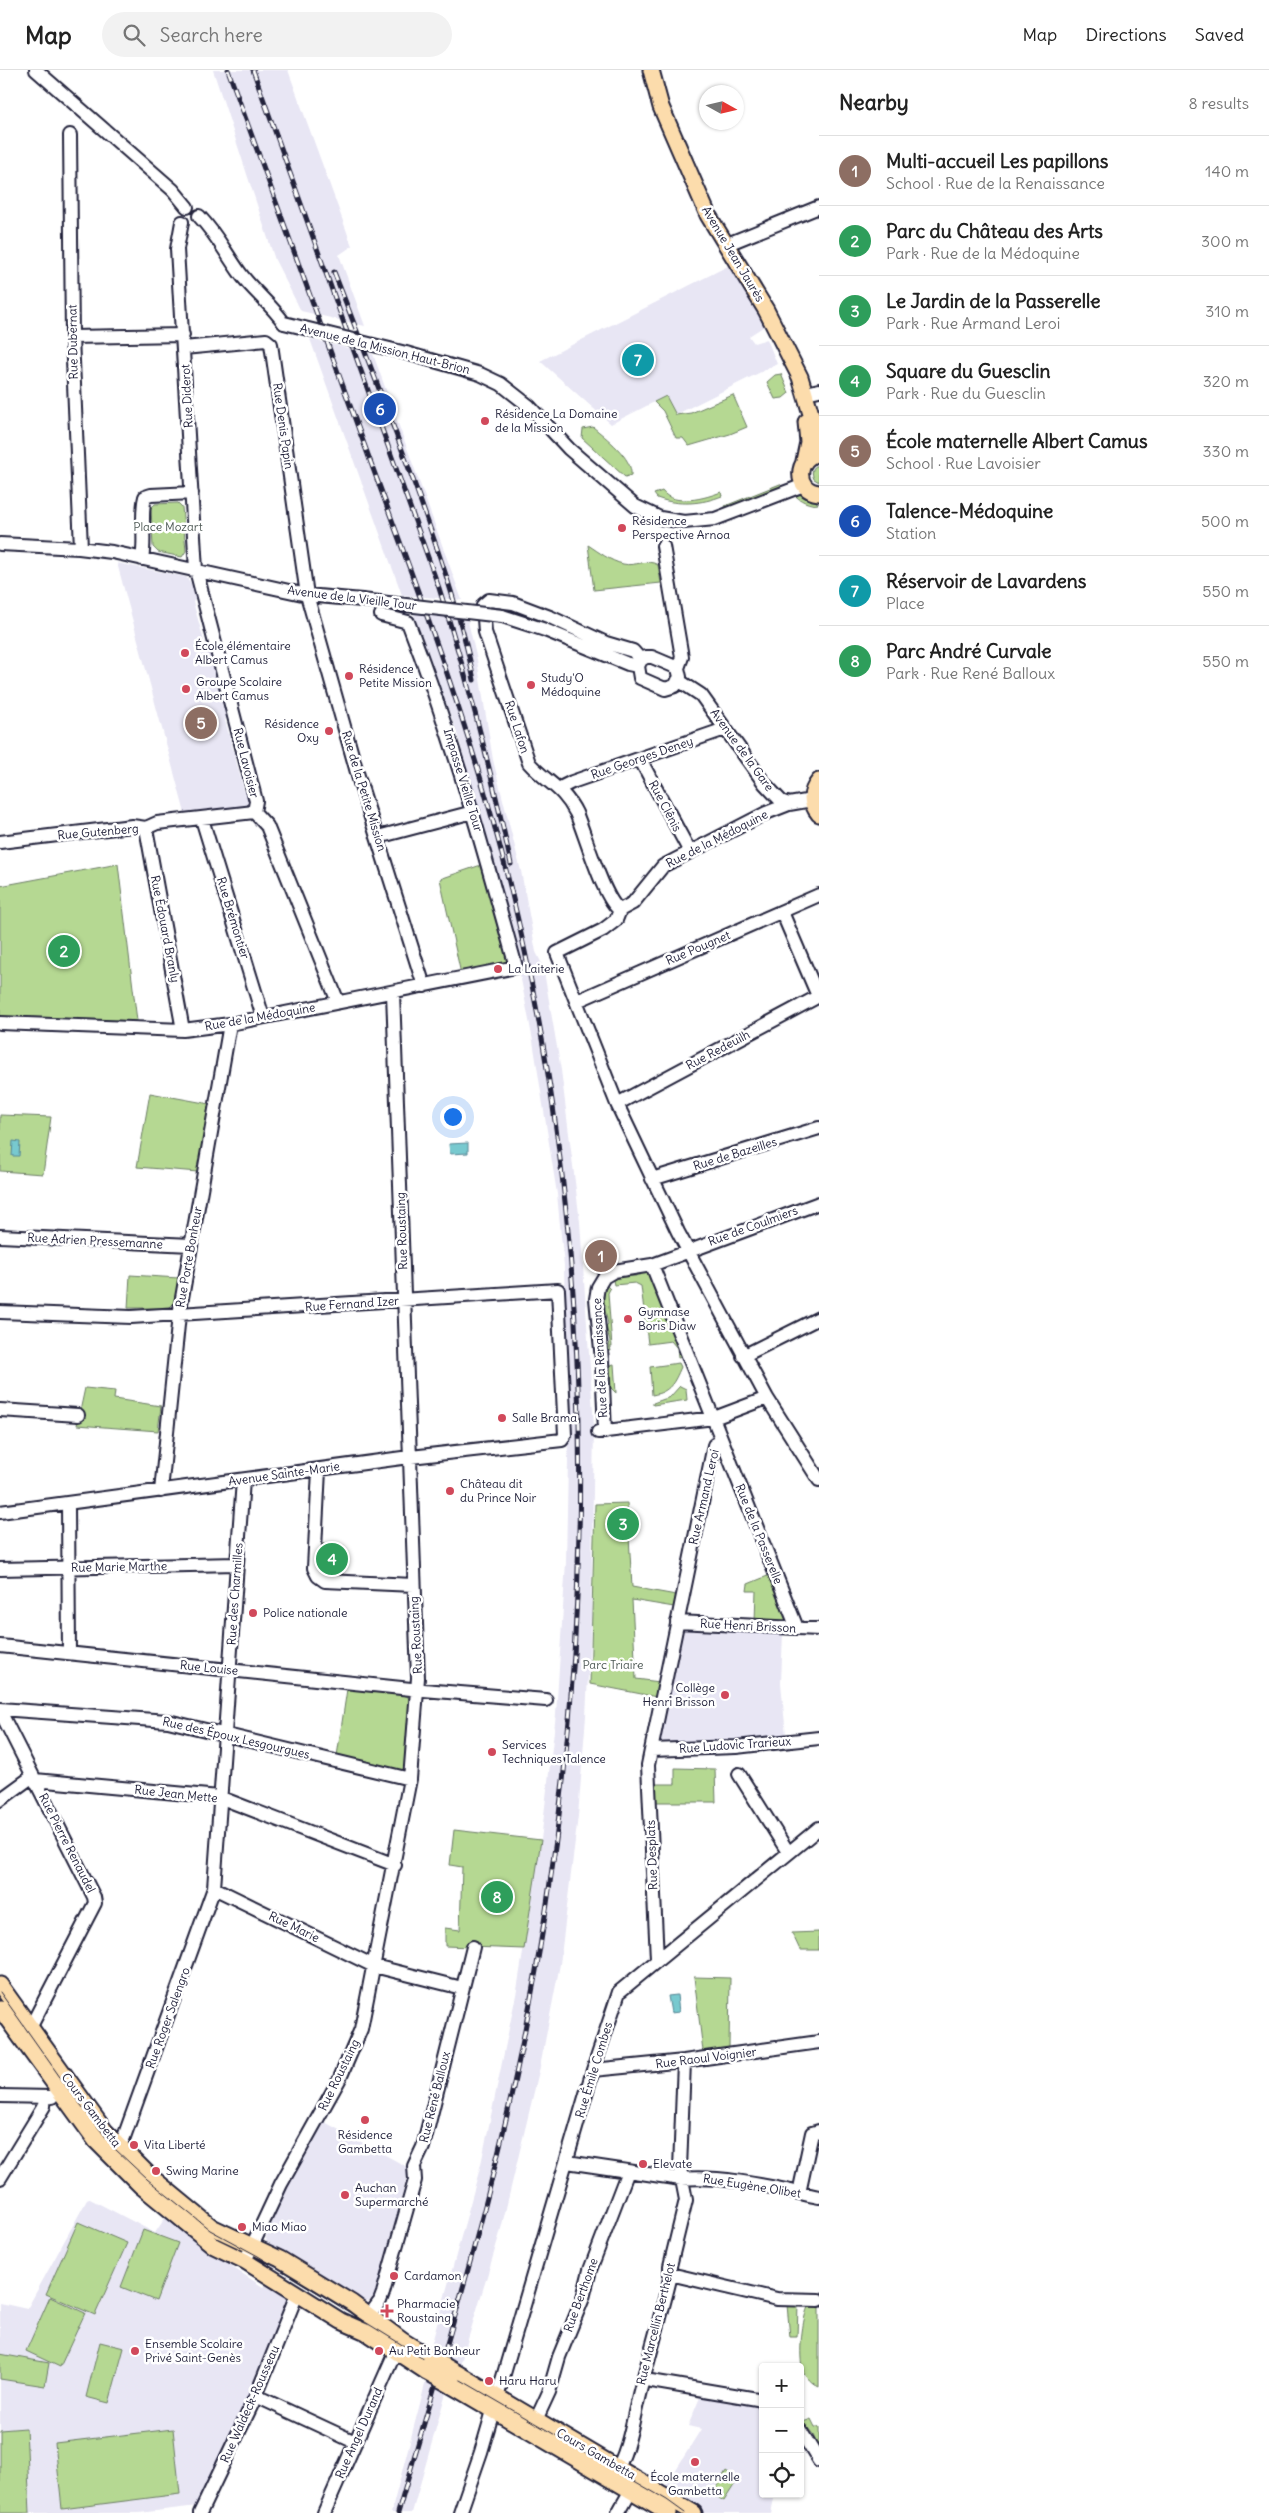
<!DOCTYPE html>
<meta charset="utf-8">
<style>
body{margin:0;font-family:Delius,sans-serif;background:#f2f2f2;color:#222}
.controls{position:absolute;right:15px;bottom:15px;display:grid;overflow:hidden;border-radius:5px;box-shadow:0 1px 4px #0004}
.controls button{width:45px;height:45px;display:grid;place-items:center;padding:0;border:0;border-bottom:1px solid #e0e0e0;background:#fff;color:#222;font:25px sans-serif}
.compass{position:absolute;left:699px;top:15px;width:45px;height:45px;border-radius:50%;background:#fff;box-shadow:0 1px 4px #0004;rotate:98deg}
.you{position:absolute;left:452px;top:1046px;width:18px;height:18px;margin:-12px;border:4px solid #fff;border-radius:50%;background:#1a73e8;box-shadow:0 0 0 8px #1a73e833}
.badge{display:grid;place-items:center;width:32px;height:32px;border-radius:50%;background:#db2777;color:#fff;font-size:16px;font-weight:700}
.pin{position:absolute;translate:-50% -50%;border:2px solid #fff;box-shadow:0 1px 5px #0006}
.list{margin:0;padding:0;list-style:none}
h2{display:flex;justify-content:space-between;align-items:center;height:65px;margin:0;padding:0 20px;font-size:21px}
h2 small{font-size:16px;font-weight:400;color:#767676}
.list li{display:grid;grid-template-columns:32px 1fr auto;gap:15px;align-items:center;box-sizing:border-box;height:70px;padding:0 20px;border-top:1px solid #e0e0e0}
.list b{display:block;font-size:19px;white-space:nowrap}
.list p{margin:0;font-size:16px;white-space:nowrap;color:#767676}
.list em{font-size:16px;font-style:normal;color:#767676}
.icon{flex:none;width:28px;height:28px;fill:none;stroke:currentColor;stroke-width:2;stroke-linecap:round;stroke-linejoin:round}
.map{position:relative;flex:none;width:819px;height:2443px;overflow:hidden}
header{display:flex;align-items:center;gap:30px;box-sizing:border-box;height:70px;padding:0 25px;background:#fff;border-bottom:1px solid #e0e0e0}
header strong{font-size:24px}
nav{display:flex;gap:28px;margin-inline-start:auto;font-size:18px}
.search{width:350px;height:45px;background:#f2f2f2;display:flex;align-items:center;gap:12px;box-sizing:border-box;padding:0 18px;border-radius:28px;color:#767676;font-size:19px}
main{display:flex}
aside{flex:1;background:#fff}
.map>svg:first-child{display:block}
.built{fill:#e8e6f4}
.green{fill:#b5d892;stroke:#6c7d66}
.water{fill:#78c9cf;stroke:#568694}
.lines{fill:none;stroke-linecap:round;stroke-linejoin:round}
.minor-casing{stroke:#22223b;stroke-width:16}
.major-casing{stroke:#22223b;stroke-width:19}
.minor{stroke:#fff;stroke-width:12}
.major{stroke:#fcdcac;stroke-width:15}
.tram{stroke:#22223b;stroke-width:1}
.rail-casing{stroke:#22223b;stroke-width:5}
.rail{stroke:#fff;stroke-width:3;stroke-dasharray:9;stroke-linecap:butt}
.minor-bridge-casing{stroke:#22223b;stroke-width:16;stroke-linecap:butt}
.major-bridge-casing{stroke:#22223b;stroke-width:19;stroke-linecap:butt}
.minor-bridge{stroke:#fff;stroke-width:12}
.major-bridge{stroke:#fcdcac;stroke-width:15}
.poi-dot{fill:#d1495b;stroke:#fff;stroke-width:2}
.labels{text-anchor:middle;stroke-width:5;stroke-linejoin:round;paint-order:stroke}
.street-label{font-size:12px;fill:#22223b;stroke:#fff}
.poi-label{font-size:12px;fill:#22223b;stroke:#fff;text-anchor:start}
.park-label{font-size:12px;fill:#4e5955;stroke:#fff}
</style>
<header>
<strong>Map</strong>
<div class="search"><svg class="icon" aria-label="search" viewBox="0 0 24 24"><circle cx="10" cy="10" r="6"/><path d="M15 15l6 6"/></svg>Search here</div>
<nav><a>Map</a><a>Directions</a><a>Saved</a></nav>
</header>
<main>
<div class="map">
<svg width="819" height="2443" viewBox="0 0 819 2443">
<rect width="100%" height="100%" fill="#fff"/>
<filter id="ink" filterUnits="userSpaceOnUse"><feTurbulence type="fractalNoise" baseFrequency=".02" numOctaves="2"/><feDisplacementMap in="SourceGraphic" scale="10" xChannelSelector="R" yChannelSelector="G"/><feConvolveMatrix kernelMatrix="1 2 1 2 8 2 1 2 1" color-interpolation-filters="sRGB"/></filter>
<g filter="url(#ink)">
<path class="built" d="M213 0H288L352 176 339 185 365 256 301 241 275 190Z
M728 196 766 255 749 266 754 273 767 269 777 294 675 345 666 326 611 354 540 291Z
M310 269 373 284 462 530 402 525Z
M117 493 186 507 191 513 196 528 193 532 207 581 210 582 211 595 214 596 223 632 222 635 225 637 227 646 225 650 244 720 248 722 250 730 247 736 185 743Z
M413 542 467 547 477 590 493 690 521 801 536 882 543 896 561 1000 580 1152 594 1357 591 1547 586 1646 578 1746 560 1894 540 1997 500 2163 459 2299 430 2280 481 2094 517 1920 541 1770 556 1644 566 1492 568 1391 564 1196 557 1124 533 971 512 863 458 666Z
M685 1558 783 1563 781 1613 786 1665 724 1672 663 1674 660 1671 681 1561Z
M321 2050 409 2098 378 2220 373 2229 366 2232H359L267 2174 266 2168 280 2132Z
M88 2128 155 2163 167 2145 234 2193 232 2197 263 2217 267 2213 288 2225 267 2289 197 2436 139 2443H30L26 2358 0 2360V2233L27 2239Z
M427 2307 447 2319 412 2443H391Z
M701 2325 763 2335V2424H775L771 2443H701L664 2419 701 2359 688 2356Z"/>
<path class="green" d="M781 304 789 323 783 328 775 329 767 312 775 305Z
M733 325 747 357 730 364 689 376 683 368H676L663 341 654 332 666 326 676 345 691 343Z
M593 357C605 367 633 388 631 405L625 407 582 368 583 359Z
M819 394V412L814 409C811 402 812 397 819 394Z
M780 414 781 417 726 439 725 436Z
M662 421C674 437 706 428 721 422L722 426C702 434 678 436 657 428L654 424Z
M798 422 814 429 818 434C811 436 798 430 794 424Z
M178 433 182 437 186 481 182 487 158 482 153 477 151 438 155 434Z
M588 475C599 482 610 491 623 494 635 497 647 488 658 495L661 513 594 520Z
M118 794 137 951 0 946V816Z
M481 795 510 893 461 904 440 809Z
M150 1023 210 1034 198 1102 137 1097Z
M0 1045 51 1047 43 1104 0 1101Z
M646 1202 649 1203 682 1286 678 1287 677 1278 671 1271 648 1274 641 1216 635 1213 614 1215 613 1210 620 1207 636 1206 637 1203Z
M130 1205 179 1208 174 1233 169 1238H128Z
M607 1216 610 1219 608 1223 612 1277H610L611 1281H608L610 1271 606 1256 608 1254 605 1240 606 1235 604 1234V1223Z
M679 1293 681 1297C674 1313 670 1322 652 1325L650 1297Z
M614 1294 616 1323 611 1318 610 1295Z
M680 1316 686 1319 687 1330 653 1335V1333L670 1327Z
M85 1318 115 1321 114 1329 161 1336 158 1361 77 1355Z
M627 1433 632 1517 676 1525 674 1537 632 1530 636 1609 660 1612 657 1627 590 1614 595 1434Z
M322 1474 344 1476 342 1505 326 1504 321 1500Z
M770 1505 787 1548 785 1552 755 1551 756 1521H747L748 1514Z
M347 1619 406 1625 411 1631 405 1698 399 1701 337 1686Z
M675 1698 715 1699 716 1732H656V1714H675Z
M454 1760 541 1770 524 1879 445 1876V1858L460 1860 462 1797 450 1795Z
M819 1862V1880H800L792 1863Z
M694 1907 730 1908 729 1978 703 1981Z
M78 2152 127 2173 95 2245 46 2224Z
M143 2160 178 2173 156 2231 121 2217Z
M50 2227 85 2243 60 2297 26 2281Z
M787 2235H798L797 2267H790Z
M809 2235H819V2317C813 2314 805 2307 803 2300 798 2287 802 2247 809 2235Z
M100 2272 124 2278 109 2333 86 2327Z
M0 2284 49 2293 45 2316 0 2309Z
M811 2349 815 2357H819V2378L812 2363 803 2352Z
M26 2358 30 2443H0V2360Z
M173 2359 180 2424 62 2439 55 2373Z
M726 2401 738 2409 724 2431 712 2424Z"/>
<path class="water" d="M13 1071 20 1072 19 1086H12Z
M468 1073V1083L450 1084 449 1074Z
M677 1925 679 1942 671 1943 668 1926Z"/>
<g class="lines">
<g class="minor-casing">
<path id="minor" d="M36 0 173 120 187 137
M70 65 72 267 81 478
M199 146C217 165 225 182 240 203 253 221 272 235 284 253
M182 152 177 179 196 500 256 731 254 742
M725 175 819 137
M72 267 183 265
M184 278 266 270 271 274 307 525 360 713 424 916
M406 283 480 304 501 314 529 336 569 379 635 436 660 448 684 452 715 449 804 415
M806 323 819 320
M0 474 79 478 112 482 307 525 362 530
M663 476 682 587 678 598
M142 489C146 468 140 447 145 427L151 425 192 423
M502 546 545 560 628 594 638 596
M646 587H652L678 598 680 607 675 616 665 619 640 608 638 596 641 590Z
M678 610 701 625 765 714 781 731 789 734 812 730
M640 689 690 782
M560 718 572 712 725 659
M789 734 766 743 663 796 633 833 620 840 616 850 603 860 557 883 617 1034 678 1162 767 1328 819 1410
M254 742 267 756 338 932
M202 749 263 947
M146 758 183 960
M378 767 473 742
M0 772 132 756 146 758 157 753 254 742
M620 840C604 831 585 764 576 743 563 717 547 713 529 693L485 562 483 535 489 530 513 533 550 547 606 573 633 581 641 590
M782 842 818 926
M577 931 819 825
M0 953 183 960 230 954 516 897C484 781 452 665 408 552L381 545
M617 1034 819 926
M652 1109 819 1058
M0 1166 191 1175
M652 1195 797 1558
M0 1242 131 1247 558 1220 565 1365 562 1370 553 1371 402 1388 0 1442
M743 1286 819 1248
M0 1340 78 1345
M598 1362 714 1348 767 1328
M605 1362 602 1290 596 1229 598 1217 604 1207 614 1201 652 1195 819 1133
M319 1400 314 1498 318 1506 325 1511 414 1515
M161 1421 179 1245 230 954
M68 1433 69 1582
M0 1499 237 1494
M677 1552 819 1559
M0 1576 411 1619 546 1630
M0 1639 168 1651 410 1709
M0 1641 94 1827 95 1833 30 1958
M651 1680 736 1677 819 1668
M739 1704 788 1782
M35 1710 219 1727 395 1795
M0 1730 33 1706
M214 1818 374 1896 462 1918
M657 1889 648 1695 714 1375 721 1371
M593 2000 684 1991 819 1972
M0 2026 52 2027
M119 2077 124 2067 214 1818 243 1410
M567 2092 681 2109C726 2105 774 2118 819 2127
M0 2108 44 2036 45 2027
M799 2123 812 2063 819 2061
M245 2191 281 2114 340 2008 361 1959 410 1709 418 1608 393 923
M670 2204 777 2229 819 2230
M369 2246 380 2231 383 2223 415 2110 414 2096 423 2077 473 1877
M644 2308 651 2311 763 2330
M256 2326 355 2372
M536 2350 549 2322 559 2287 583 2228 590 2200 628 2101
M800 2360 819 2391
M614 2405C630 2379 633 2346 641 2317 651 2281 661 2245 670 2209V2196L686 2130 680 2099 684 1991
M200 2443 256 2326 297 2224
M324 2443 393 2287 401 2275
M460 2443 481 2382 593 2000 619 1922 819 1758
M618 2443 631 2420"/>
</g>
<g class="major-casing">
<path id="major" d="M651 0 661 37 708 145 766 240 800 307 819 371
M819 383C795 387 794 421 819 423
M804 391 808 372 806 352
M819 711C810 722 810 733 819 744
M0 1915 105 2061 149 2105 212 2157 280 2189 352 2233 403 2271 431 2288
M0 1939 96 2071 141 2116 214 2176 245 2191 341 2251 366 2262 427 2302
M457 2303 694 2443
M452 2316 669 2443"/>
</g>
<use href="#minor" class="minor"/>
<use href="#major" class="major"/>
<path class="tram" d="M0 1922 67 2017 115 2079 147 2109 210 2160 258 2186 430 2292 667 2430 685 2443"/>
<g class="rail-casing">
<path id="rail" d="M228 0C277 135 326 269 375 404 425 539 475 673 509 812 605 1202 599 1612 516 2004 485 2152 440 2297 398 2443
M253 0 439 518C468 609 491 701 511 794
M334 202C362 274 390 346 416 418 438 481 461 544 474 610"/>
</g>
<use href="#rail" class="rail"/>
<g class="minor-bridge-casing">
<path id="minor-bridge" d="M284 253 406 283
M362 530 502 546"/>
</g>
<g class="major-bridge-casing">
<path id="major-bridge" d="M431 2288 457 2303
M427 2302 452 2316"/>
</g>
<use href="#minor-bridge" class="minor-bridge"/>
<use href="#major-bridge" class="major-bridge"/>
</g>
</g>
<g class="poi-dot">
<circle cx="485" cy="351" r="5"/>
<circle cx="622" cy="458" r="5"/>
<circle cx="185" cy="583" r="5"/>
<circle cx="349" cy="606" r="5"/>
<circle cx="531" cy="615" r="5"/>
<circle cx="186" cy="619" r="5"/>
<circle cx="329" cy="661" r="5"/>
<circle cx="498" cy="899" r="5"/>
<circle cx="628" cy="1249" r="5"/>
<circle cx="502" cy="1348" r="5"/>
<circle cx="450" cy="1421" r="5"/>
<circle cx="253" cy="1543" r="5"/>
<circle cx="725" cy="1625" r="5"/>
<circle cx="492" cy="1682" r="5"/>
<circle cx="365" cy="2050" r="5"/>
<circle cx="134" cy="2075" r="5"/>
<circle cx="643" cy="2094" r="5"/>
<circle cx="156" cy="2101" r="5"/>
<circle cx="345" cy="2125" r="5"/>
<circle cx="242" cy="2157" r="5"/>
<circle cx="394" cy="2206" r="5"/>
<path d="M384.5 2233.5h5v5h5v5h-5v5h-5v-5h-5v-5h5z"/>
<circle cx="135" cy="2281" r="5"/>
<circle cx="379" cy="2281" r="5"/>
<circle cx="489" cy="2311" r="5"/>
<circle cx="695" cy="2392" r="5"/>
</g>
<g class="labels">
<g class="street-label">
<text transform="translate(733 184) rotate(59)" y="4">Avenue Jean Jaurès</text>
<text transform="translate(73 272) rotate(-91)" y="4">Rue Dubernat</text>
<text transform="translate(385 279) rotate(14)" y="4">Avenue de la Mission Haut-Brion</text>
<text transform="translate(187 326) rotate(-93)" y="4">Rue Diderot</text>
<text transform="translate(283 356) rotate(82)" y="4">Rue Denis Papin</text>
<text transform="translate(352 528) rotate(7)" y="4">Avenue de la Vieille Tour</text>
<text transform="translate(517 657) rotate(72)" y="4">Rue Lafon</text>
<text transform="translate(742 680) rotate(54)" y="4">Avenue de la Gare</text>
<text transform="translate(642 688) rotate(-19)" y="4">Rue Georges Deney</text>
<text transform="translate(246 693) rotate(76)" y="4">Rue Lavoisier</text>
<text transform="translate(463 710) rotate(73)" y="4">Impasse Vieille Tour</text>
<text transform="translate(364 721) rotate(73)" y="4">Rue de la Petite Mission</text>
<text transform="translate(665 736) rotate(62)" y="4">Rue Clênis</text>
<text transform="translate(98 762) rotate(-5)" y="4">Rue Gutenberg</text>
<text transform="translate(717 769) rotate(-27)" y="4">Rue de la Médoquine</text>
<text transform="translate(233 848) rotate(73)" y="4">Rue Brémontier</text>
<text transform="translate(165 859) rotate(79)" y="4">Rue Édouard Branly</text>
<text transform="translate(698 878) rotate(-23)" y="4">Rue Pougnet</text>
<text transform="translate(260 947) rotate(-10)" y="4">Rue de la Médoquine</text>
<text transform="translate(718 980) rotate(-28)" y="4">Rue Redeuilh</text>
<text transform="translate(735 1084) rotate(-17)" y="4">Rue de Bazeilles</text>
<text transform="translate(753 1156) rotate(-20)" y="4">Rue de Coulmiers</text>
<text transform="translate(402 1161) rotate(-92)" y="4">Rue Roustaing</text>
<text transform="translate(95 1171) rotate(3)" y="4">Rue Adrien Pressemanne</text>
<text transform="translate(189 1187) rotate(-80)" y="4">Rue Porte Bonheur</text>
<text transform="translate(352 1234) rotate(-4)" y="4">Rue Fernand Izer</text>
<text transform="translate(600 1288) rotate(-93)" y="4">Rue de la Renaissance</text>
<text transform="translate(284 1404) rotate(-8)" y="4">Avenue Sainte-Marie</text>
<text transform="translate(704 1427) rotate(-77)" y="4">Rue Armand Leroi</text>
<text transform="translate(759 1464) rotate(68)" y="4">Rue de la Passerelle</text>
<text transform="translate(119 1497) rotate(-1)" y="4">Rue Marie Marthe</text>
<text transform="translate(235 1524) rotate(-86)" y="4">Rue des Charmilles</text>
<text transform="translate(748 1556) rotate(3)" y="4">Rue Henri Brisson</text>
<text transform="translate(416 1565) rotate(-93)" y="4">Rue Roustaing</text>
<text transform="translate(209 1598) rotate(6)" y="4">Rue Louise</text>
<text transform="translate(236 1668) rotate(13)" y="4">Rue des Époux Lesgourgues</text>
<text transform="translate(735 1675) rotate(-4)" y="4">Rue Ludovic Trarieux</text>
<text transform="translate(176 1724) rotate(6)" y="4">Rue Jean Mette</text>
<text transform="translate(67 1773) rotate(63)" y="4">Rue Pierre Renaudel</text>
<text transform="translate(652 1785) rotate(-92)" y="4">Rue Desplats</text>
<text transform="translate(294 1857) rotate(26)" y="4">Rue Marie</text>
<text transform="translate(168 1948) rotate(-70)" y="4">Rue Roger Salengro</text>
<text transform="translate(706 1988) rotate(-7)" y="4">Rue Raoul Voignier</text>
<text transform="translate(594 2000) rotate(-73)" y="4">Rue Émile Combes</text>
<text transform="translate(339 2005) rotate(-64)" y="4">Rue Roustaing</text>
<text transform="translate(435 2027) rotate(-76)" y="4">Rue René Balloux</text>
<text transform="translate(91 2040) rotate(53)" y="4">Cours Gambetta</text>
<text transform="translate(752 2116) rotate(9)" y="4">Rue Eugène Olibet</text>
<text transform="translate(581 2225) rotate(-70)" y="4">Rue Berthome</text>
<text transform="translate(656 2254) rotate(-76)" y="4">Rue Marcellin Berthelot</text>
<text transform="translate(250 2334) rotate(-66)" y="4">Rue Waldeck-Rousseau</text>
<text transform="translate(359 2363) rotate(-66)" y="4">Rue Angel Durand</text>
<text transform="translate(596 2384) rotate(30)" y="4">Cours Gambetta</text>
</g>
<g class="poi-label">
<text x="495" y="348">Résidence La Domaine<tspan x="495" dy="14">de la Mission</tspan></text>
<text x="632" y="455">Résidence<tspan x="632" dy="14">Perspective Arnoa</tspan></text>
<text x="195" y="580">École élémentaire<tspan x="195" dy="14">Albert Camus</tspan></text>
<text x="359" y="603">Résidence<tspan x="359" dy="14">Petite Mission</tspan></text>
<text x="541" y="612">Study'O<tspan x="541" dy="14">Médoquine</tspan></text>
<text x="196" y="616">Groupe Scolaire<tspan x="196" dy="14">Albert Camus</tspan></text>
<text x="319" y="658" text-anchor="end">Résidence<tspan x="319" dy="14">Oxy</tspan></text>
<text x="508" y="903">La Laiterie</text>
<text x="638" y="1246">Gymnase<tspan x="638" dy="14">Boris Diaw</tspan></text>
<text x="512" y="1352">Salle Brama</text>
<text x="460" y="1418">Château dit<tspan x="460" dy="14">du Prince Noir</tspan></text>
<text x="263" y="1547">Police nationale</text>
<text x="715" y="1622" text-anchor="end">Collège<tspan x="715" dy="14">Henri Brisson</tspan></text>
<text x="502" y="1679">Services<tspan x="502" dy="14">Techniques Talence</tspan></text>
<text x="365" y="2069" text-anchor="middle">Résidence<tspan x="365" dy="14">Gambetta</tspan></text>
<text x="144" y="2079">Vita Liberté</text>
<text x="653" y="2098">Elevate</text>
<text x="166" y="2105">Swing Marine</text>
<text x="355" y="2122">Auchan<tspan x="355" dy="14">Supermarché</tspan></text>
<text x="252" y="2161">Miao Miao</text>
<text x="404" y="2210">Cardamon</text>
<text x="397" y="2238">Pharmacie<tspan x="397" dy="14">Roustaing</tspan></text>
<text x="145" y="2278">Ensemble Scolaire<tspan x="145" dy="14">Privé Saint-Genès</tspan></text>
<text x="389" y="2285">Au Petit Bonheur</text>
<text x="499" y="2315">Haru Haru</text>
<text x="695" y="2411" text-anchor="middle">École maternelle<tspan x="695" dy="14">Gambetta</tspan></text>
</g>
<g class="park-label">
<text x="168" y="461">Place Mozart</text>
<text x="613" y="1599">Parc Triaire</text>
</g>
</g>
</svg>
<div class="controls">
<button>+</button>
<button>−</button>
<button><svg class="icon" aria-label="locate" viewBox="0 0 24 24"><circle cx="12" cy="12" r="6"/><path d="M12 2v4M12 18v4M2 12h4M18 12h4"/></svg></button>
</div>
<svg class="compass" viewBox="-18 -18 36 36"><path d="M0-13l5 13h-10z" fill="#e53935"/><path d="M0 13l5-13h-10z" fill="#767676"/></svg>
<div class="you"></div>
<div class="pin badge" style="left:601px;top:1186px;background:#8d6e63">1</div>
<div class="pin badge" style="left:64px;top:881px;background:#2e9e5b">2</div>
<div class="pin badge" style="left:623px;top:1454px;background:#2e9e5b">3</div>
<div class="pin badge" style="left:332px;top:1489px;background:#2e9e5b">4</div>
<div class="pin badge" style="left:201px;top:653px;background:#8d6e63">5</div>
<div class="pin badge" style="left:380px;top:339px;background:#1a4fb4">6</div>
<div class="pin badge" style="left:638px;top:290px;background:#0f9aa8">7</div>
<div class="pin badge" style="left:497px;top:1827px;background:#2e9e5b">8</div>
</div>
<aside>
<h2>Nearby<small>8 results</small></h2>
<ul class="list">
<li><span class="badge" style="background:#8d6e63">1</span><div><b>Multi-accueil Les papillons</b><p>School · Rue de la Renaissance</p></div><em>140 m</em></li>
<li><span class="badge" style="background:#2e9e5b">2</span><div><b>Parc du Château des Arts</b><p>Park · Rue de la Médoquine</p></div><em>300 m</em></li>
<li><span class="badge" style="background:#2e9e5b">3</span><div><b>Le Jardin de la Passerelle</b><p>Park · Rue Armand Leroi</p></div><em>310 m</em></li>
<li><span class="badge" style="background:#2e9e5b">4</span><div><b>Square du Guesclin</b><p>Park · Rue du Guesclin</p></div><em>320 m</em></li>
<li><span class="badge" style="background:#8d6e63">5</span><div><b>École maternelle Albert Camus</b><p>School · Rue Lavoisier</p></div><em>330 m</em></li>
<li><span class="badge" style="background:#1a4fb4">6</span><div><b>Talence-Médoquine</b><p>Station</p></div><em>500 m</em></li>
<li><span class="badge" style="background:#0f9aa8">7</span><div><b>Réservoir de Lavardens</b><p>Place</p></div><em>550 m</em></li>
<li><span class="badge" style="background:#2e9e5b">8</span><div><b>Parc André Curvale</b><p>Park · Rue René Balloux</p></div><em>550 m</em></li>
</ul>
</aside>
</main>
